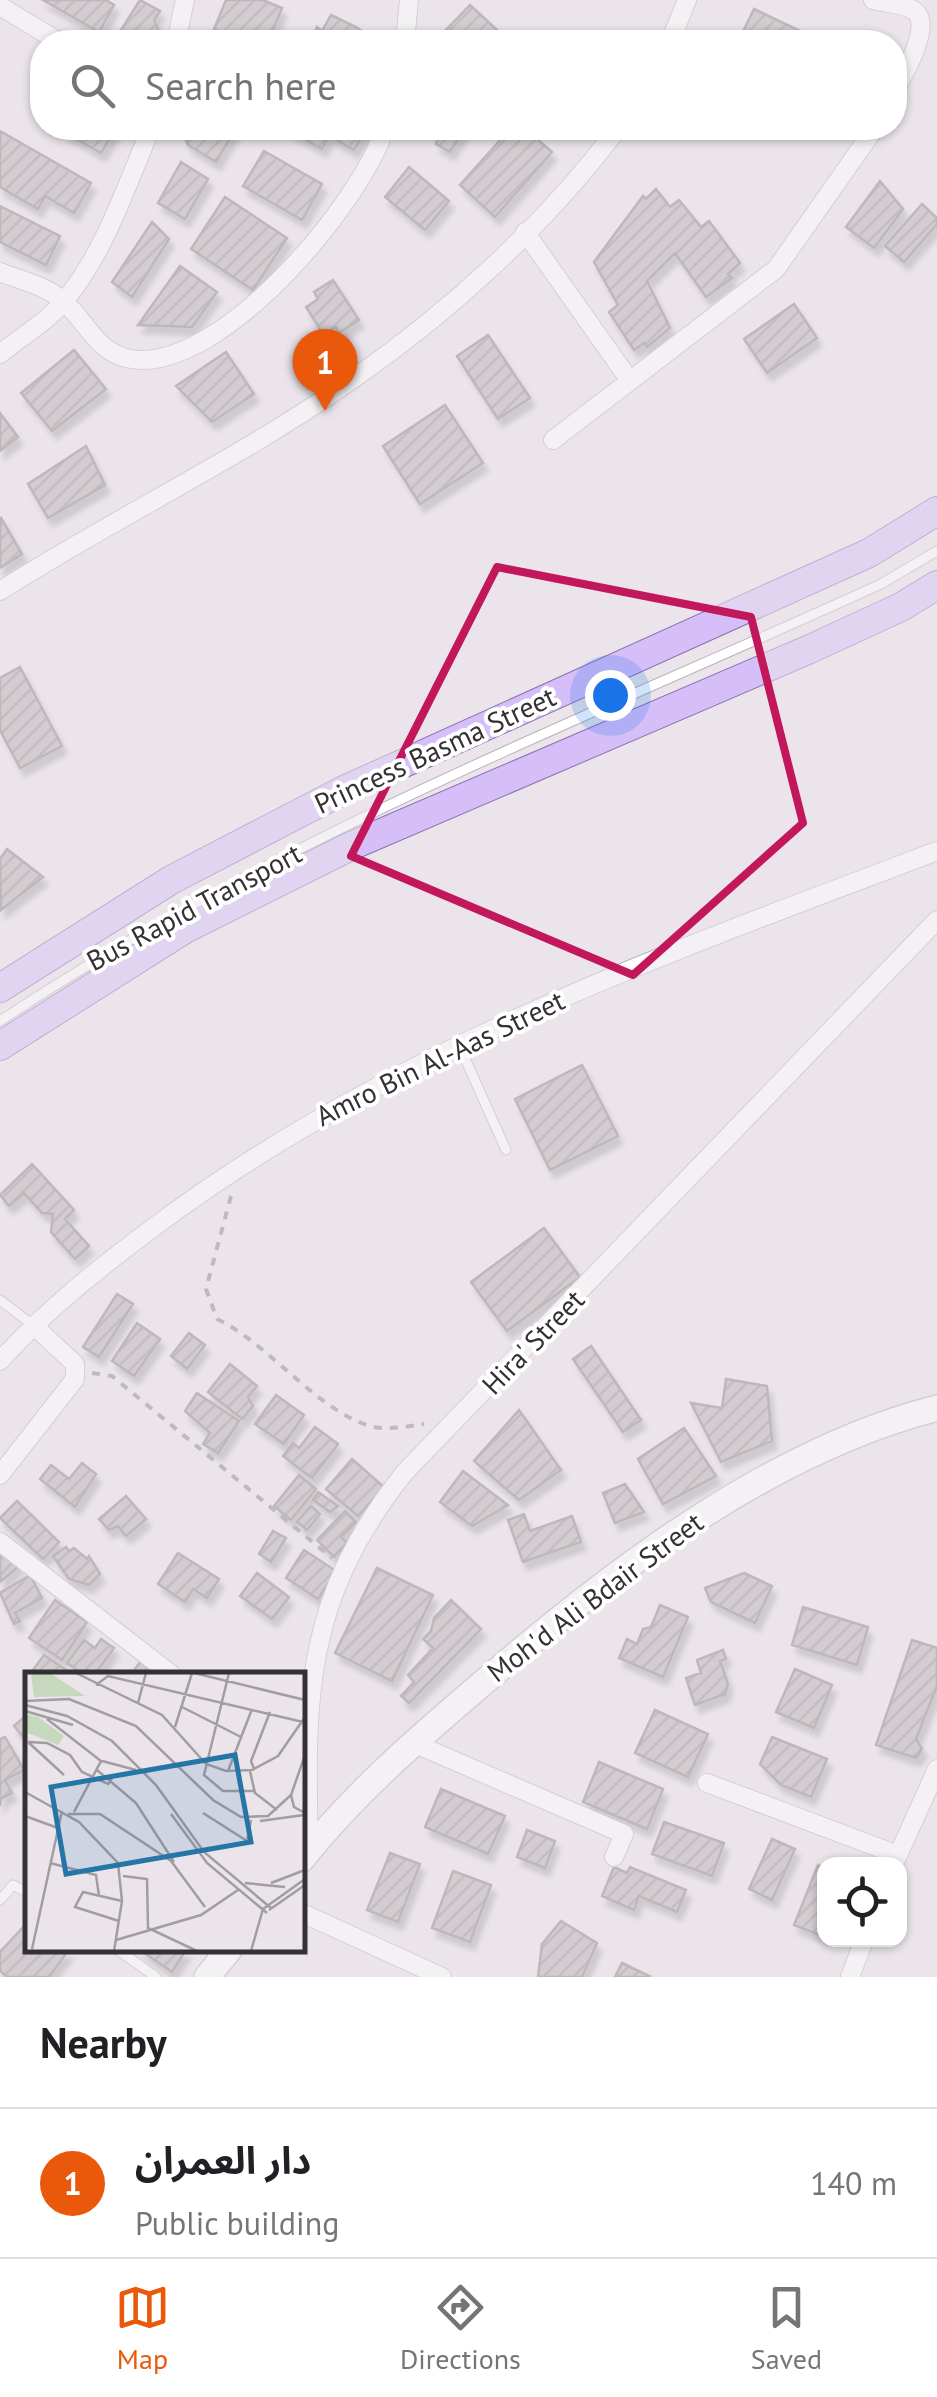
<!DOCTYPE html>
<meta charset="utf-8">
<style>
body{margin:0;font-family:"PT Sans","Noto Sans Arabic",sans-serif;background:#f6f6f6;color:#202124}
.controls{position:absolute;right:30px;bottom:30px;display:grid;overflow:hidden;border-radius:20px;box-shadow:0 2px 8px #0004}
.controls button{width:90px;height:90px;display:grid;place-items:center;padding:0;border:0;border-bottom:2px solid #e0e0e0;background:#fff;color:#202124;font:50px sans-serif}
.you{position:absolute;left:610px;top:695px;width:35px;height:35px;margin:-25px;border:8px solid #fff;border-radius:50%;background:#1a73e8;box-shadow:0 0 0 15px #1a73e833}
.badge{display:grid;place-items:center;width:65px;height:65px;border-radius:50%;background:#ea580c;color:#fff;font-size:32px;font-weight:700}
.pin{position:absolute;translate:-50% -82px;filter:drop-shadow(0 2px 5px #0008)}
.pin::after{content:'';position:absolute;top:52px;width:35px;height:30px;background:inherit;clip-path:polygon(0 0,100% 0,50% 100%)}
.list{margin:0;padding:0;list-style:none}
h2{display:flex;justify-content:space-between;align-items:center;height:130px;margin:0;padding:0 40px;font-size:42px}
h2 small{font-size:32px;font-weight:400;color:#757577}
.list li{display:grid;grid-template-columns:65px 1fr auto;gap:30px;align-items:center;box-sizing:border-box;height:150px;padding:0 40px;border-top:2px solid #e0e0e0}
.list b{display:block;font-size:38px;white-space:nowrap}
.list p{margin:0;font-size:32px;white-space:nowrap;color:#757577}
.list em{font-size:32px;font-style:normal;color:#757577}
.icon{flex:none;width:55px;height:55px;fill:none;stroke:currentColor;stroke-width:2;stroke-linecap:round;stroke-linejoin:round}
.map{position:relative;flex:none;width:937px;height:1977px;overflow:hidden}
.search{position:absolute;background:#fff;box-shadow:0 2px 8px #0004;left:30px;right:30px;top:30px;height:110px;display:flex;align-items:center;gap:25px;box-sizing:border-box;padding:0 35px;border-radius:40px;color:#757577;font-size:38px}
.sheet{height:280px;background:#fff}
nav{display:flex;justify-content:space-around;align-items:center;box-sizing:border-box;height:140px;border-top:2px solid #e0e0e0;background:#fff;font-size:28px;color:#757577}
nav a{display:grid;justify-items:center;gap:5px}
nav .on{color:#ea580c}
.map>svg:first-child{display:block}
.building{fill:url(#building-hatch);stroke:#888082;stroke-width:2.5;filter:url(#shadow)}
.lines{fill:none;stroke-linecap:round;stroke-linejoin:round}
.lane-casing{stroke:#b9b3ba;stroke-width:11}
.street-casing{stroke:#b9b3ba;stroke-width:20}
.secondary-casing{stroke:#b9b3ba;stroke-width:28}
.primary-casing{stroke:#8b70b1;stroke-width:30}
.path{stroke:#8a868a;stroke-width:4;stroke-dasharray:8 8;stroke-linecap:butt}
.lane{stroke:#fff;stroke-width:9}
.street{stroke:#fff;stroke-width:18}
.secondary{stroke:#fff;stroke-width:25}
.primary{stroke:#d6bef9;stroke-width:28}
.marked{fill:none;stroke:#c2185b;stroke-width:8;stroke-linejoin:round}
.labels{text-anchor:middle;stroke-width:8;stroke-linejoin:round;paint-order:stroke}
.street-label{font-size:28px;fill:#333133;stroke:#fff}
.inset-road{fill:none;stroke:#a19da1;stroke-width:2.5}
.view{fill:#2675a7;fill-opacity:0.15;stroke:#2675a7;stroke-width:5}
.inset-edge{fill:none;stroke:#333133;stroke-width:5}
</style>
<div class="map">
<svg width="937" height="1977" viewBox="0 0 937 1977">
<defs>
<pattern id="building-hatch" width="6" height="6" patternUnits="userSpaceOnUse" patternTransform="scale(2.5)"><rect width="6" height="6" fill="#b6adb0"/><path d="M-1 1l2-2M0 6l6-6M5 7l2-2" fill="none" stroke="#958d90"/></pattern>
<filter id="shadow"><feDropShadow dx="4.5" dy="8" stdDeviation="2.5" flood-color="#0004"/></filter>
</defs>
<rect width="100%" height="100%" fill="#ebe5eb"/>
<path class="building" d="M43 0H106L114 5 99 32Z
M140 0 160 11 154 20 158 29 149 42H124L116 38Z
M226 0H263L282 8 268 42H246L214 29Z
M470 5 510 42H458L445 31Z
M754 9 815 38 813 42H738Z
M331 15 356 27 378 42H310L317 27 322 31Z
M66 128H116L101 153 64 132Z
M189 128H236L216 162 188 145 184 136Z
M285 128H367L354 150 329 136 322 149Z
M426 128H465L450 152 436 144 439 136Z
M511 128H524L552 152 495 217 460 185Z
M0 131 91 183 74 213 45 196 38 209 0 187Z
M264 151 322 184 302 220 243 186Z
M181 162 208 179 185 219 158 203Z
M409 167 449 201 425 230 385 197Z
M880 181 903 209 874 248 846 227Z
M656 189 670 207 679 200 701 227 709 221 740 263 728 274 732 278 706 297 675 253 647 281 670 328 647 347 644 343 634 350 609 312 618 305 594 262 643 196 646 199Z
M225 197 287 238 253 290 191 249Z
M922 204 937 218V224L904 262 885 246Z
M0 206 60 236 46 265 0 242Z
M152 222 169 239 132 297 112 282Z
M180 266 217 292 192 327 138 325Z
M333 280 359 320 339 333 336 327 324 335 306 307 318 299 314 292Z
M794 304 817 338 767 373 744 339Z
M488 335 530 398 498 419 457 356Z
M74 350 106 389 52 431 21 393Z
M226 352 254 394 212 422 176 386Z
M445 405 483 463 420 504 383 446Z
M0 413 18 437 0 451Z
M86 446 105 485 48 518 28 484Z
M1 518 22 554 0 568V519Z
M20 667 62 746 20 768 0 730V678Z
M7 849 43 877 1 910 0 859Z
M582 1065 618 1136 550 1170 515 1099Z
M32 1164 74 1210 65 1219 89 1246 75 1259 51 1232 53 1214 42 1213 24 1193 9 1206 0 1195Z
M544 1228 580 1277 507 1331 471 1282Z
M117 1294 133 1304 99 1357 83 1347Z
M137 1323 160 1339 134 1376 112 1361Z
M189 1333 205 1345 187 1369 171 1356Z
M591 1346 641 1420 623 1432 573 1359Z
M230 1364 257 1386 248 1397 253 1406 242 1419 208 1392Z
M726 1379 767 1386 772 1441 721 1462 691 1403 722 1408Z
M197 1393 239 1421 218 1453 203 1444 210 1433 185 1411Z
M276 1395 304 1415 284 1444 255 1424Z
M519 1410 561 1470 519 1500 474 1461Z
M315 1427 338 1444 312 1478 283 1456 293 1443 299 1448Z
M684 1428 716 1476 663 1504 638 1459Z
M352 1459 384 1487 358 1516 326 1489Z
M82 1463 96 1474 75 1507 40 1479 51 1465 69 1479Z
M463 1471 508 1505 472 1526 440 1502Z
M299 1475 316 1489 291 1520 274 1506Z
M625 1484 644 1512 615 1523 603 1493Z
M318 1492 338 1506 330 1512 313 1500Z
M126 1496 146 1519 126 1536 118 1526 109 1530 99 1519Z
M17 1501 59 1542 43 1559 0 1518Z
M311 1506 320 1514 307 1530 297 1522Z
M345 1511 356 1522 341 1537 347 1543 334 1557 317 1540Z
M524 1514 530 1531 572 1516 581 1542 523 1562 508 1520Z
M273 1531 286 1538 271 1562 259 1554Z
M0 1545 19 1566 0 1582Z
M66 1547 69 1551 74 1548 87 1559 89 1556 100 1574 89 1585 69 1579 53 1556Z
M304 1550 336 1571 318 1599 286 1578Z
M178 1553 219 1579 207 1598 193 1589 185 1602 158 1584Z
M377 1568 433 1595 392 1681 335 1653Z
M257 1573 289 1597 272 1619 240 1596Z
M744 1573 772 1586 755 1623 711 1602 705 1588Z
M30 1575 42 1598 15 1613 20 1621 14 1624 0 1593Z
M55 1600 87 1622 62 1660 29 1638Z
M451 1600 481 1629 409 1703 401 1696 414 1682 408 1675 433 1648 423 1639 431 1631 434 1618Z
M660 1605 688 1617 663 1677 619 1658 627 1639 637 1644 643 1629 651 1627Z
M803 1607 868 1627 857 1665 792 1645Z
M101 1639 114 1648 95 1674H83L67 1663 84 1640 95 1648Z
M912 1640 937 1648V1686L916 1739 922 1749 916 1758 876 1745Z
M723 1650 726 1659 720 1661 728 1684 725 1694 695 1705 686 1678 701 1673 697 1660Z
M44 1655 72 1674H30Z
M144 1657 166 1674H131Z
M795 1669 832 1685 814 1728 776 1712Z
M655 1710 708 1734 688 1777 635 1753Z
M28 1714V1743L14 1726Z
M5 1737 24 1770 5 1780 12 1793 1 1799 0 1806V1739Z
M772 1737 827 1759 811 1797 781 1785 760 1764Z
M599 1762 663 1789 647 1829 583 1802Z
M441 1789 505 1816 488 1854 425 1827Z
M664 1822 724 1843 712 1876 652 1854Z
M527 1830 555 1841 545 1868 517 1857Z
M772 1839 795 1849 772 1900 749 1889Z
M390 1853 420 1864 398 1922 367 1910Z
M818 1865 824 1868V1937L794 1925Z
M614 1867 627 1873 630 1867 686 1890 677 1912 639 1896 634 1910 602 1896Z
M453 1871 491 1885 470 1942 432 1928Z
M561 1921 597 1943 582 1977H538L542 1944Z
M25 1925 28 1950 68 1951 49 1977H7L0 1971V1952Z
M140 1950H186L172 1972Z
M622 1963 651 1977H615Z"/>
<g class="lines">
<g class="lane-casing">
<path id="lane" d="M0 1021C273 839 583 720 881 584L937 551
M459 1045 506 1150
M0 1300 33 1325
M0 1900 13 1885 28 1893
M118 1950 156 1977"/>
</g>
<g class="street-casing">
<path id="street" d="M873 0C885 3 903 4 913 10 935 22 903 76 894 92
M0 6 59 42
M176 42 185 0
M405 42 409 0
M670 42 687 0
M525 232 628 378
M0 272C20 280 47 286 63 301 87 321 96 353 131 359 219 374 361 204 385 128
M0 354C21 337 48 321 65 300 105 252 127 184 151 128
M553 440 776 269 875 128
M0 591C116 517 241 458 353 379 451 311 547 223 618 128
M0 1361C46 1310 99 1268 154 1227 388 1051 666 954 937 851
M0 1475 75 1379V1364L33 1325
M0 1542 171 1674
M413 1743 624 1834 614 1857
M707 1783 898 1855
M309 1850C305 1696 304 1599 405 1472L937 920
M894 1864 937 1769
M302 1913 442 1977
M850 1977 864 1940"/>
</g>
<g class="secondary-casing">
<path id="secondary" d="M302 1859C353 1795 415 1741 477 1688 606 1576 768 1451 937 1408
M207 1977 229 1950"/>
</g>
<g class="primary-casing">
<path id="primary" d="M0 988 171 880 342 791 869 553 937 511
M0 1046 185 929 351 846 810 649 901 607 937 585"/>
</g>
<path class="path" d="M231 1196 206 1289 217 1319C268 1343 316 1410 370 1426 387 1431 408 1426 424 1424
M92 1373 112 1376 332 1558"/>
<use href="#lane" class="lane"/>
<use href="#street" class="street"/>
<use href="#secondary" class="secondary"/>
<use href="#primary" class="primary"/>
</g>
<path d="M0 0H937V1977H0ZM497 567 751 617 803 823 633 975 351 856Z" fill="#ebe5eb" fill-opacity=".55" fill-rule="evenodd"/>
<path class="marked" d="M497 567 751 617 803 823 633 975 351 856Z"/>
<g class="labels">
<g class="street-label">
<text transform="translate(435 750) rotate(-25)" y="10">Princess Basma Street</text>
<text transform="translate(194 907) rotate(-28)" y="10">Bus Rapid Transport</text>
<text transform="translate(440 1058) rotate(-26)" y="10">Amro Bin Al-Aas Street</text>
<text transform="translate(533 1342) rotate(-46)" y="10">Hira' Street</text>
<text transform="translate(595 1597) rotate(-37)" y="10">Moh'd Ali Bdair Street</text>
</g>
</g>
<g transform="translate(25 1672)">
<rect width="280" height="280" fill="#ebe5eb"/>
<path d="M6 1H25L60 24 9 25ZM0 42 13 45 39 64 33 73 0 60Z" fill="#c6d9bd"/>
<path class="inset-road" d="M51 1 137 43 181 92 201 99 227 98 253 84 280 45M169 1 280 28M204 1 179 103 198 119H229M71 13 83 4 278 50M0 29 44 27 111 54 188 128 216 145 243 144 266 123M113 31 121 1M0 33 42 44 87 69 131 113 179 180 246 236M157 35 216 65M0 39 48 53M22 47 76 89 49 140M150 55 167 1M3 70 22 71 45 83 57 100 83 112 87 107M3 70 39 103M280 83 266 123 269 135 280 141M77 89 111 98M229 97 226 89 245 40M72 98 111 131 149 190M203 99 227 37M225 99 230 121 252 138M0 120 54 150 93 191 97 229 89 279M178 141 222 169 226 148M43 142H75L146 189 180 235M146 142 182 191 242 241M0 144 33 156M235 149 279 143M25 191 71 203 74 224M98 204 122 207 123 256 172 279M220 211 260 215M246 211 280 198M244 238 280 213M94 249 50 235 58 220 97 229M91 268 176 243 213 218M7 277 37 139M226 279 238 237 280 207"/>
<path class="view" d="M210 83 226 170 41 202 26 115Z"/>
<rect width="280" height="280" class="inset-edge"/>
</g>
</svg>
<div class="controls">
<button><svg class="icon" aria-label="locate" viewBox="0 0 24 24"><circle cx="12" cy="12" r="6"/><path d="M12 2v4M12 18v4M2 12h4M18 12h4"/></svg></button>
</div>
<div class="you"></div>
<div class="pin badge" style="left:325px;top:411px">1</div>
<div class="search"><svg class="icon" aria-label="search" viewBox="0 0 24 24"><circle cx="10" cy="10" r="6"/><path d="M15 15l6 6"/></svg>Search here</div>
</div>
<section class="sheet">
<h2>Nearby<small></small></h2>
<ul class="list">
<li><span class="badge">1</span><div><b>دار العمران</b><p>Public building</p></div><em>140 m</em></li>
</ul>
</section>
<nav>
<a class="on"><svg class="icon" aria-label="map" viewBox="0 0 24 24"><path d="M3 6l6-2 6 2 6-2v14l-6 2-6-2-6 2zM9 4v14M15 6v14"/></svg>Map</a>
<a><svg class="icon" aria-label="directions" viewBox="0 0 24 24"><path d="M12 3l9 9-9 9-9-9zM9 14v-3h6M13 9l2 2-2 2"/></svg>Directions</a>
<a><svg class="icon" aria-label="saved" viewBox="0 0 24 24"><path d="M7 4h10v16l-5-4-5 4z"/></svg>Saved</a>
</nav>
